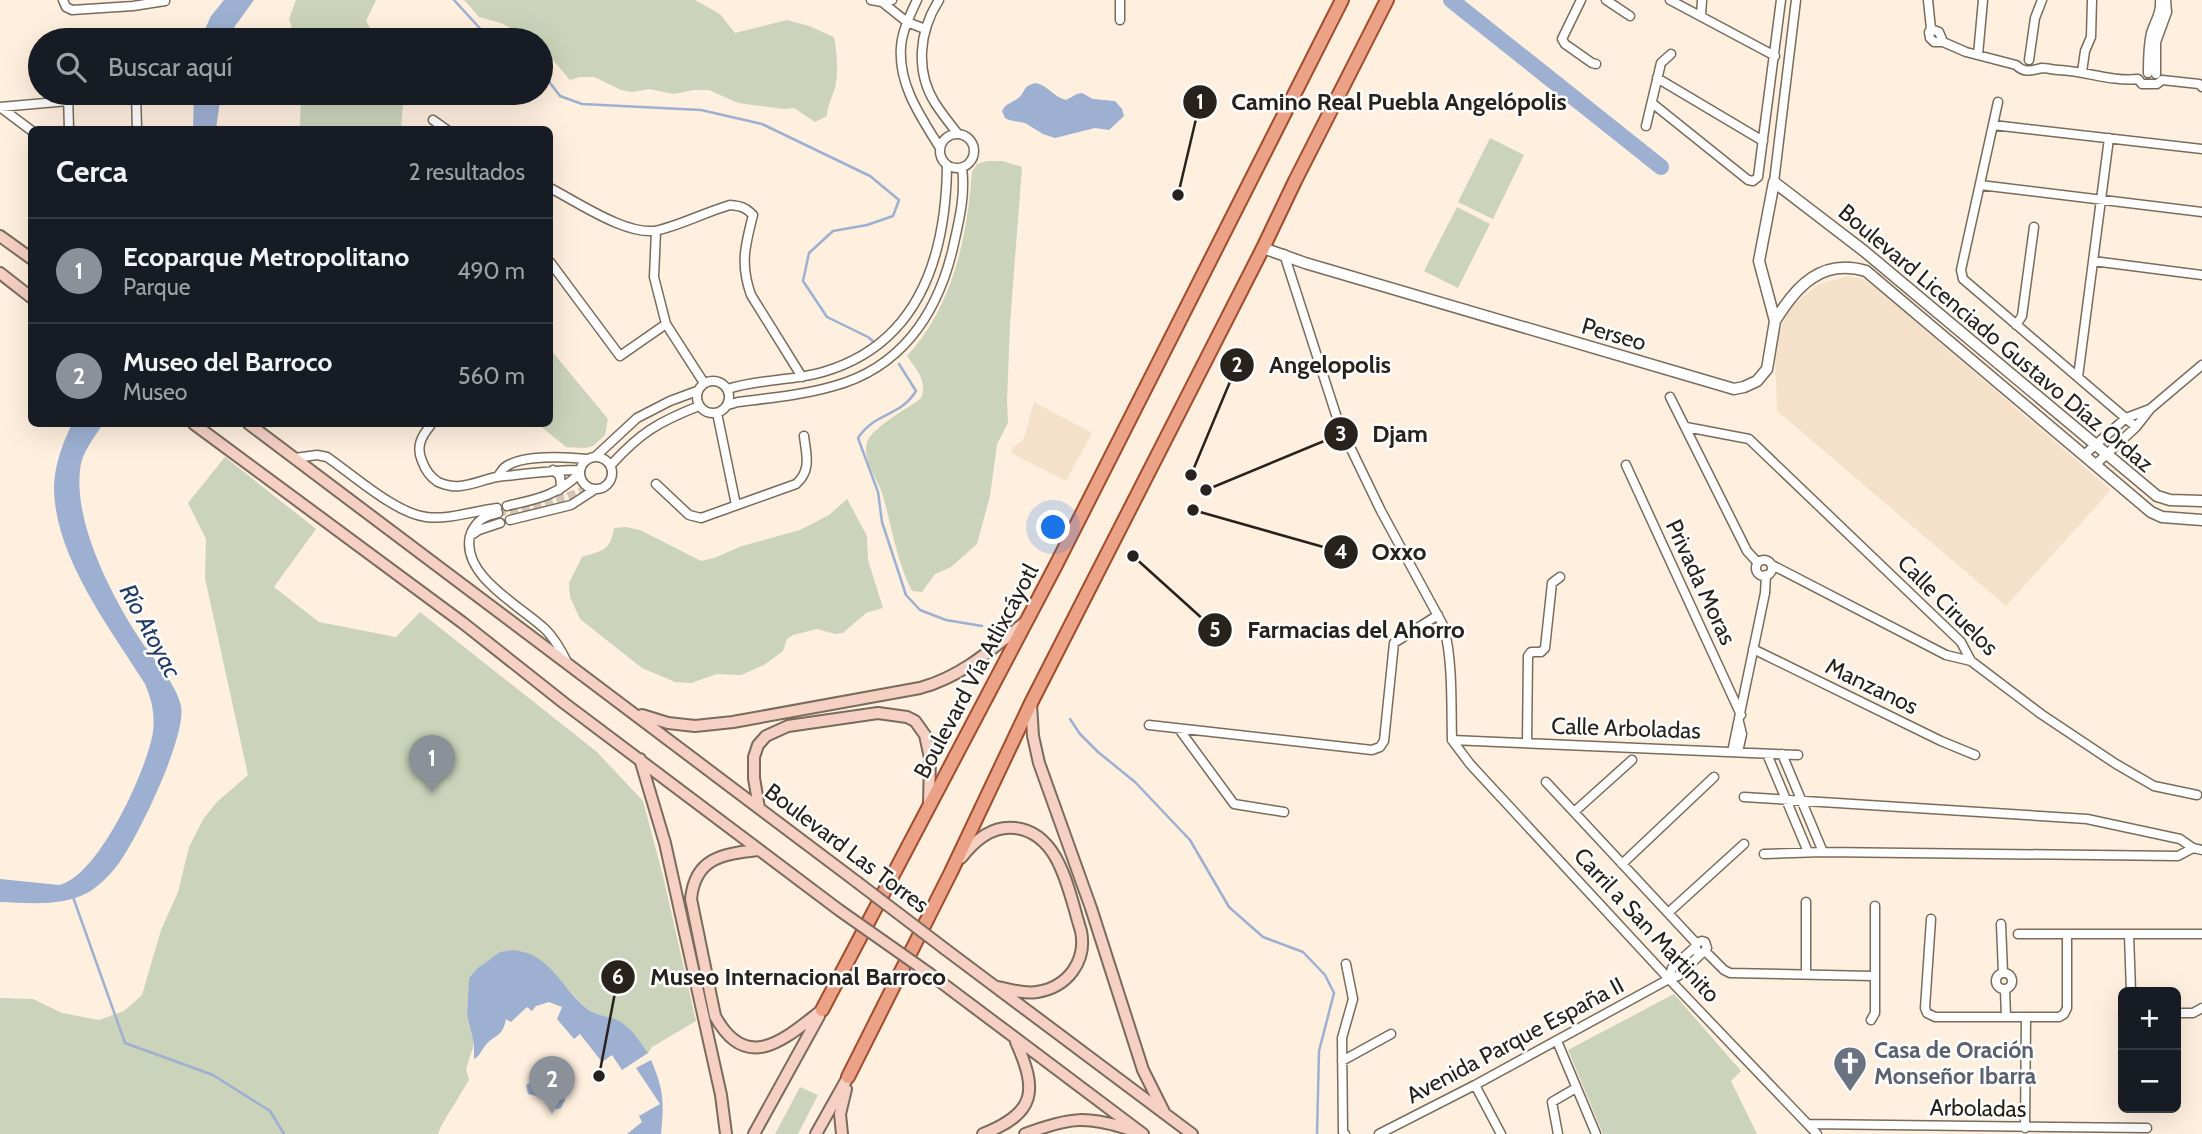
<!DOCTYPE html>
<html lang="es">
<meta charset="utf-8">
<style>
body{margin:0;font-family:Cabin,sans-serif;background:#242831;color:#f1f3f6}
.controls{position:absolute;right:21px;bottom:21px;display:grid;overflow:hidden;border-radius:10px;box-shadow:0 7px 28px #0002}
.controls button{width:63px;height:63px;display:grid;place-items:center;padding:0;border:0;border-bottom:2px solid #363941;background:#171b24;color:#f1f3f6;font:35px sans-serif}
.you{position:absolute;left:1054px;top:528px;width:24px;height:24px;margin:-18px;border:5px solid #fff;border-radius:50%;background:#1a73e8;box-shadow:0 0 0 10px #1a73e833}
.badge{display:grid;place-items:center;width:46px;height:46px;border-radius:50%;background:#8c9099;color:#fff;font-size:23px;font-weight:700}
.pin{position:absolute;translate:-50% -58px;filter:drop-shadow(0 2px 4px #0008)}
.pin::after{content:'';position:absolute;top:37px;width:24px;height:21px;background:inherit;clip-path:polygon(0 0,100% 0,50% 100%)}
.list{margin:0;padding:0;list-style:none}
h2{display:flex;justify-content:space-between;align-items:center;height:91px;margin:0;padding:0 28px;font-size:30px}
h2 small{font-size:23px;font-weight:400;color:#9ea1a6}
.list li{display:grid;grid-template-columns:46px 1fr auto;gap:21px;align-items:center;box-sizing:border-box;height:105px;padding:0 28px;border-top:2px solid #363941}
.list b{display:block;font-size:26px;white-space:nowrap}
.list p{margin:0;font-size:23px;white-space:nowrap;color:#9ea1a6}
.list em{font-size:23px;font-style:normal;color:#9ea1a6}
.icon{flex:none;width:38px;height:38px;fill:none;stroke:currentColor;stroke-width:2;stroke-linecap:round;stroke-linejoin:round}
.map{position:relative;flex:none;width:2202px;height:1134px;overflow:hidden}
.search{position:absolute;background:#171b24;box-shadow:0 7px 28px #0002;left:28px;top:28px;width:525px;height:77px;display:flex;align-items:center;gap:18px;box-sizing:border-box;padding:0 24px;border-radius:38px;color:#9ea1a6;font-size:26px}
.panel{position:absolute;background:#171b24;box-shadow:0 7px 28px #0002;left:28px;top:126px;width:525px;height:301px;border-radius:10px}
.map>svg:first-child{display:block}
.built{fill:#f5e1ca}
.green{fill:#cbd3ba}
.water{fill:#9db0d1}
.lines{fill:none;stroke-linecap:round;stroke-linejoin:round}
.stream{stroke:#9db0d1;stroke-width:2.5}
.river{stroke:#9db0d1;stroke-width:16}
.minor-tunnel{stroke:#d3c6b7;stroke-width:8;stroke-dasharray:8 4;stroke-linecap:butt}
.minor-casing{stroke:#796c5d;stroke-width:11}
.tertiary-casing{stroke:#796c5d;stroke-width:13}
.secondary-casing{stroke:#796c5d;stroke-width:14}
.primary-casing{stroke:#9f4d2d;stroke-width:16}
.minor{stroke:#fff;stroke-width:8}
.tertiary{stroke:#fff;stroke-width:10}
.secondary{stroke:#f5d0c3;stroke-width:10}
.primary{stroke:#eca286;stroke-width:12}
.secondary-bridge-casing{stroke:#796c5d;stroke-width:14;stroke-linecap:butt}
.secondary-bridge{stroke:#f5d0c3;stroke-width:10}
.labels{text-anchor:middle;stroke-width:5;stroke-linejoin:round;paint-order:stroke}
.street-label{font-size:23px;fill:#27221c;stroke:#fff}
.worship-label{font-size:23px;font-weight:bold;fill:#5b616d;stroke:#fff;text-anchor:start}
.water-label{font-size:24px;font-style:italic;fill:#233c67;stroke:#fff}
.leader{fill:none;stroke:#27221c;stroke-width:2.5}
.callout-dot{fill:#27221c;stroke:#fff;stroke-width:2.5}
.mark-label{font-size:21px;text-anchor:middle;font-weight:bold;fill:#fff}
.callout-label{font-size:24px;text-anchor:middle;font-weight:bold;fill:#27221c;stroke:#fff;stroke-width:5;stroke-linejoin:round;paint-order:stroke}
</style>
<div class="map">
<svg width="2202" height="1134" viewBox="0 0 2202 1134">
<rect width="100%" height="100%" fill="#feefde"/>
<path class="built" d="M1848 276 1863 279 1875 287 2111 490 2006 606 1777 411 1775 355 1780 330 1790 307 1819 284Z
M1034 402 1092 433 1066 481 1011 453 1012 448 1023 440 1025 435Z"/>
<path class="green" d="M296 0H376L366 21 377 40H296L289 19Z
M464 0H695L720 14 735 33 787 20 809 26 834 37C837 52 838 68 836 83 834 95 827 104 827 116L815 122 794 108 784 109 738 103 709 90H694L674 94 649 89 632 92 621 90 594 77H580L570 80 541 46V40H533L501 23 479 17Z
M301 93H398L403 105 401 129H300Z
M1490 138 1524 155 1493 219 1458 202Z
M987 161H1003L1022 167 1010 324 1007 401 1008 423 997 444 990 496 977 544 951 567 935 574 922 592 912 591C896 560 892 526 882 493 877 478 862 458 867 442 873 426 908 409 921 398 928 381 916 369 907 356 953 306 967 238 972 172L977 164Z
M1457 207 1490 224 1458 288 1424 271Z
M550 349 608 419 605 435 593 446 585 448 566 447 538 424H550Z
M225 457 316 529 274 587 319 622 396 637 420 612 597 752 643 801 663 876 696 1021 652 1047 648 1053 635 1035 606 1016H598L584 1006 544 964 469 978 467 1015 474 1044 466 1069 469 1080 441 1126 438 1134H0V998L33 999 62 1013 99 1020 124 1011 142 995 161 930 178 892 189 847 204 818 217 802 248 775 205 578 206 539 188 503Z
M847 499 867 536 868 560 883 608 866 613 843 633 835 634 817 629 793 635 787 639 783 651 764 665 741 675 717 674 691 683 675 682 642 668 580 619 570 597 569 583 582 557C604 550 610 551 614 528L626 527 640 530 701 561 714 558 742 546 800 530 829 515Z
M1674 994 1741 1071 1731 1081 1757 1134H1603L1568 1050Z
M800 1087 818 1095 798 1134H775Z"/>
<path class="water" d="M224 0H254L235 26 230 40H200L211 16Z
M1036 83C1049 86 1053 97 1066 100L1077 94 1082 93 1093 99 1115 101 1122 109 1124 116 1109 130 1095 128 1055 138 1043 134 1025 123 1009 120 1005 118 1002 111C1006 103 1010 104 1017 99 1027 92 1021 86 1036 83Z
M194 93H221L216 129H193Z
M72 424H103C94 438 81 453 80 470 74 523 111 595 139 638 153 659 175 681 181 706 187 736 138 837 119 863 111 874 100 885 89 892 63 907 28 903 0 902V879L59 885C98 877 147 770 153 732 155 715 152 700 145 684 110 628 53 555 54 485 55 464 63 442 72 424Z
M514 950C519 951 525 952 530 954 553 964 566 991 585 1007 598 1018 605 1014 619 1021 632 1028 640 1042 648 1053L622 1070 612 1055 602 1062 580 1034 574 1039 557 1019 562 1007 549 1002 536 1006 532 1011 527 1007 511 1022 506 1019C502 1039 494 1034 485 1046 480 1052 480 1056 474 1059V1044L467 1015 469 978 478 968 500 952Z
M651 1060C664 1090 664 1102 661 1134H627L642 1122 639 1116 660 1104 636 1068Z
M545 1067 554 1073 561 1072 567 1077 564 1090 565 1100 561 1108 558 1109 551 1108 541 1097 528 1094 526 1085 536 1079 541 1069Z"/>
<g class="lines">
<path class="stream" d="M454 0 486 35 493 40
M541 71 560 96 582 104 701 110 762 124 870 176 899 200 893 216 867 225 833 231 809 253 803 281 827 317 868 337 875 343
M899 364 916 391C900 417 875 412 858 438L878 492 882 522 906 595 920 610 946 620 982 626
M1070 719 1080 734 1098 752 1135 782 1190 840 1229 907 1263 937 1303 952 1325 975 1334 993 1319 1051 1317 1134
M73 897 125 1043 213 1075 270 1111 284 1134"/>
<path class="river" d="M1451 0 1661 167"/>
<path class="minor-tunnel" d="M498 513 566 497 590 488"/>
<g class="minor-casing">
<path id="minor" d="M63 0 66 7 72 10 133 6 165 1
M871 0 882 2 892 0
M917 0C910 15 902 31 901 47 898 85 921 117 940 148
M939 0C919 31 915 71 935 103 942 114 950 124 958 134
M1581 0 1562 39 1565 44 1592 63 1596 64
M1606 0 1630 16
M1670 0 1775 56
M1928 0 1931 29 1929 32 1930 38 1934 42H1943L1966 52 2016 65C2025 74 2032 70 2042 68 2047 68 2054 70 2059 70 2085 71 2112 82 2138 79L2142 84H2157L2162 80 2199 84 2202 87
M882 2 907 22 925 29
M1701 16 1702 0
M1120 20V0
M1931 29 1939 32 1943 42
M1978 55 1983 0
M2029 60 2035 18 2042 0
M2082 72 2085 51 2091 37 2092 0
M2148 73C2148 60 2148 46 2151 33 2155 21 2161 13 2160 0
M2156 74V42L2167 12 2166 0
M1657 78 1763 141
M68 93 69 130
M136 93 137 130
M1998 102 1961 270 1963 279 2136 427
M1652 103 1748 180 1753 181 1758 177 1781 0
M0 107 68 101
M0 107 32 131
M433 120 447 130
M1993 125 2202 149
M1646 126 1661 63 1671 54
M940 151a17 17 0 1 1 34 0a17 17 0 1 1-34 0Z
M1774 182 1796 0
M1980 185 2202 212
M550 188C576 201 629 238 659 230 683 224 706 212 730 205 741 206 745 207 753 215 745 246 740 264 751 295L802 377
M656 231 654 277 666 324 704 383
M1284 254 1339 424 1381 511 1444 627C1453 663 1451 703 1452 740
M2093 261 2202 275
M550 262 620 356 666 324
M2016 325 2022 316 2034 227
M2078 377 2109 138
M697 397a16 16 0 1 1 32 0a16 16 0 1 1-32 0Z
M728 389C758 379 792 381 823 372 919 344 946 256 947 165
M1670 397 1747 551 1758 563
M728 405 738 402C770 398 803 395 834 386 900 368 936 316 952 252 958 225 966 196 962 168
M717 413 736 505
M430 426C421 437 416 447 422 461 425 469 430 477 438 482 444 485 454 487 460 486 473 485 485 479 497 477 525 474 552 470 580 470
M1686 427 1749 439 1961 642 1971 661 2041 714 2116 764 2154 786 2197 795
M2084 455 2126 418 2150 409
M596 456 637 418 670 401 697 391
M580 473a16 16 0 1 1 32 0a16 16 0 1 1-32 0Z
M295 458 317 455 327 457C353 475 395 513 426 517 448 520 474 511 497 508
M611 465C640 433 658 422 699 406
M1626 465 1741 715
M2095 465 2136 427 2150 409 2202 365
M553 470 560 476 561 486 559 490
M497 477C500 474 501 471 504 468 520 454 567 457 587 459
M656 484 689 515 701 518 796 484C812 470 806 454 804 436
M507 506C537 499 556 496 579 474
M510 520 571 505 594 490
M500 523 479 530 470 536C461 576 521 606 546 630 555 639 561 650 567 662
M471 533C477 520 484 516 498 513
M1756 568a8 8 0 1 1 16 0a8 8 0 1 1-16 0Z
M1772 565 1946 655 1971 661
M1753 649 1941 741 1975 755
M1149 725 1372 750 1380 747 1384 741 1394 643 1438 615
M1179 729 1234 804 1284 812
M1452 740 1470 764 1669 979 1817 1134
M1452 740 1798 755
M1527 743 1528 656 1531 652H1541L1545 648 1552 583 1560 577
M1732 752 1765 593 1766 575
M1738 752 1742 734 1739 722
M1767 754 1808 852
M1782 754 1823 852
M1546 782 1696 943
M1744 797 2087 819 2180 839 2193 848 2202 850
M1574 812 1632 760
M1764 854 1823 852 2178 856 2193 848
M1622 864 1714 777
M1668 913 1744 844
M1931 919 1925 1008 1927 1013 1935 1017H2059L2064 1014 2067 1008V934
M2001 924 2003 973
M2018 934H2202
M2129 934 2131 992
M1704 952 1699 953 1696 951V943L1702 941 1705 942 1707 948 1705 951 1724 970 1730 973 1873 976
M1996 981a8 8 0 1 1 16 0a8 8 0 1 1-16 0Z
M1806 974V902
M1669 979 1672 968 1695 947
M2005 989 2006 1017
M2176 1013H2193L2202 1008
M1871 1020 1875 1013V906
M1557 1041 1596 1134
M1342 1061 1391 1034
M1475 1085 1501 1134
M1808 1124 2147 1128
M2025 1128 2026 1017
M1345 1134 1343 1132 1342 1038 1353 999 1346 964
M1379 1134 1475 1085 1669 979 1678 976 1702 953
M1558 1134 1552 1102 1576 1088"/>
</g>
<g class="tertiary-casing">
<path id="tertiary" d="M1263 248 1305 263 1734 389 1744 387 1757 381 1767 369 1775 321 1759 261 1774 182 1864 251 2157 496 2170 500 2202 501
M1775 321C1796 286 1822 258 1866 271L2151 512 2162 517 2202 520"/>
</g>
<g class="secondary-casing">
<path id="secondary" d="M0 236 32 259
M0 273 32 298
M194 424 463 623 564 703 839 910
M249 424 857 882
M1031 704 1033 736 1039 763 1091 908 1143 1070 1164 1112
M642 715 668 723 695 726 733 722 920 688C961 677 991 650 1024 623
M640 759 665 843 721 1095 726 1134
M759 808 754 778V757L758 745 766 736 788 726 878 713 907 717 915 721 925 735 930 758 929 804
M758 850C722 854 695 858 691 899L715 1016C747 1075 786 1038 822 1010
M961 858C974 841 992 825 1015 828 1061 833 1069 894 1081 931 1087 961 1068 987 1037 992 1024 994 1011 990 998 987
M945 949 1192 1134
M930 974 1143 1134
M754 1134 819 1016
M816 1134 848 1077
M842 1134 840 1114 846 1089
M983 1134C1036 1113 1038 1091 1016 1042
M1025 1134C1070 1117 1087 1115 1134 1131"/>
</g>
<g class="primary-casing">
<path id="primary" d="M822 1010 1056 565 1342 0
M848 1077 951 872 1031 703 1263 248 1295 181 1387 0"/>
</g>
<use href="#minor" class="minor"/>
<use href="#tertiary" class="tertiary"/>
<use href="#secondary" class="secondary"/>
<use href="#primary" class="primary"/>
<g class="secondary-bridge-casing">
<path id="secondary-bridge" d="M857 882 945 949
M839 910 930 974"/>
</g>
<use href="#secondary-bridge" class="secondary-bridge"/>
</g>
<defs>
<g id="church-pin" transform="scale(1.75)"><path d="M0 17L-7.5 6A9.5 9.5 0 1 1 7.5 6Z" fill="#6b7280" stroke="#fff"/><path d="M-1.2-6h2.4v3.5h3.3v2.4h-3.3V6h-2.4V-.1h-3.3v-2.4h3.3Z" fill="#fff"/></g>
</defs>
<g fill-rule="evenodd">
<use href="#church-pin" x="1850" y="1063"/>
</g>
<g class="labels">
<g class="street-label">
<text transform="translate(1614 334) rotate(16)" y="8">Perseo</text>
<text transform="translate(1996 338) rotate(40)" y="8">Boulevard Licenciado Gustavo Díaz Ordaz</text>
<text transform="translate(1701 582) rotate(65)" y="8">Privada Moras</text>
<text transform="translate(1948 605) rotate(45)" y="8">Calle Ciruelos</text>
<text transform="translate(976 671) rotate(-62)" y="8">Boulevard Vía Atlixcáyotl</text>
<text transform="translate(1872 686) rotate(26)" y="8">Manzanos</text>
<text transform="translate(1626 728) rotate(2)" y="8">Calle Arboladas</text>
<text transform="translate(847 848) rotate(37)" y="8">Boulevard Las Torres</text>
<text transform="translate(1647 925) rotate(47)" y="8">Carril a San Martinito</text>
<text transform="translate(1515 1040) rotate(-28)" y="8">Avenida Parque España II</text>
<text transform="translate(1978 1108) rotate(1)" y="8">Arboladas</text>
</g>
<g class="worship-label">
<text x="1874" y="1058">Casa de Oración<tspan x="1874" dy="26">Monseñor Ibarra</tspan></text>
</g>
<g class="water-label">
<text transform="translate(150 631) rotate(62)" y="8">Río Atoyac</text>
</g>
</g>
<path class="leader" d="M1178 195L1200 102M1191 475L1237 365M1206 490L1341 434M1193 510L1341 552M1133 556L1215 630M599 1076L618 977"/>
<g class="callout-dot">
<circle cx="1178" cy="195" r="7"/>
<circle cx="1191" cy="475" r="7"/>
<circle cx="1206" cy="490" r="7"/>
<circle cx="1193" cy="510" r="7"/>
<circle cx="1133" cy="556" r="7"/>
<circle cx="599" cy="1076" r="7"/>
<circle cx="1200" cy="102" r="18"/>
<circle cx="1237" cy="365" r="18"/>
<circle cx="1341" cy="434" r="18"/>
<circle cx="1341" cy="552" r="18"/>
<circle cx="1215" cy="630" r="18"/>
<circle cx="618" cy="977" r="18"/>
</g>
<g class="mark-label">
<text x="1200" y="109">1</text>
<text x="1237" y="372">2</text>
<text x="1341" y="441">3</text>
<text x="1341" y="559">4</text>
<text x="1215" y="637">5</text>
<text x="618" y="984">6</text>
</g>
<g class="callout-label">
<text x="1399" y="110">Camino Real Puebla Angelópolis</text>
<text x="1330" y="373">Angelopolis</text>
<text x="1400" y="442">Djam</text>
<text x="1399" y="560">Oxxo</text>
<text x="1356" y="638">Farmacias del Ahorro</text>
<text x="798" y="985">Museo Internacional Barroco</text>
</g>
</svg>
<div class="controls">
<button>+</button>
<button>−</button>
</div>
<div class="you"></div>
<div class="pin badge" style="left:432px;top:793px">1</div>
<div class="pin badge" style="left:552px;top:1114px">2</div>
<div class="search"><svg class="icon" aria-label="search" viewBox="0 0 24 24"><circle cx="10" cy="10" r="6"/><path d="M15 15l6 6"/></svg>Buscar aquí</div>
<section class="panel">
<h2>Cerca<small>2 resultados</small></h2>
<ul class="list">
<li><span class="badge">1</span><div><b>Ecoparque Metropolitano</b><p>Parque</p></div><em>490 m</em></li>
<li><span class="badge">2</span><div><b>Museo del Barroco</b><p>Museo</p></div><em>560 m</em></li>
</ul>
</section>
</div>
